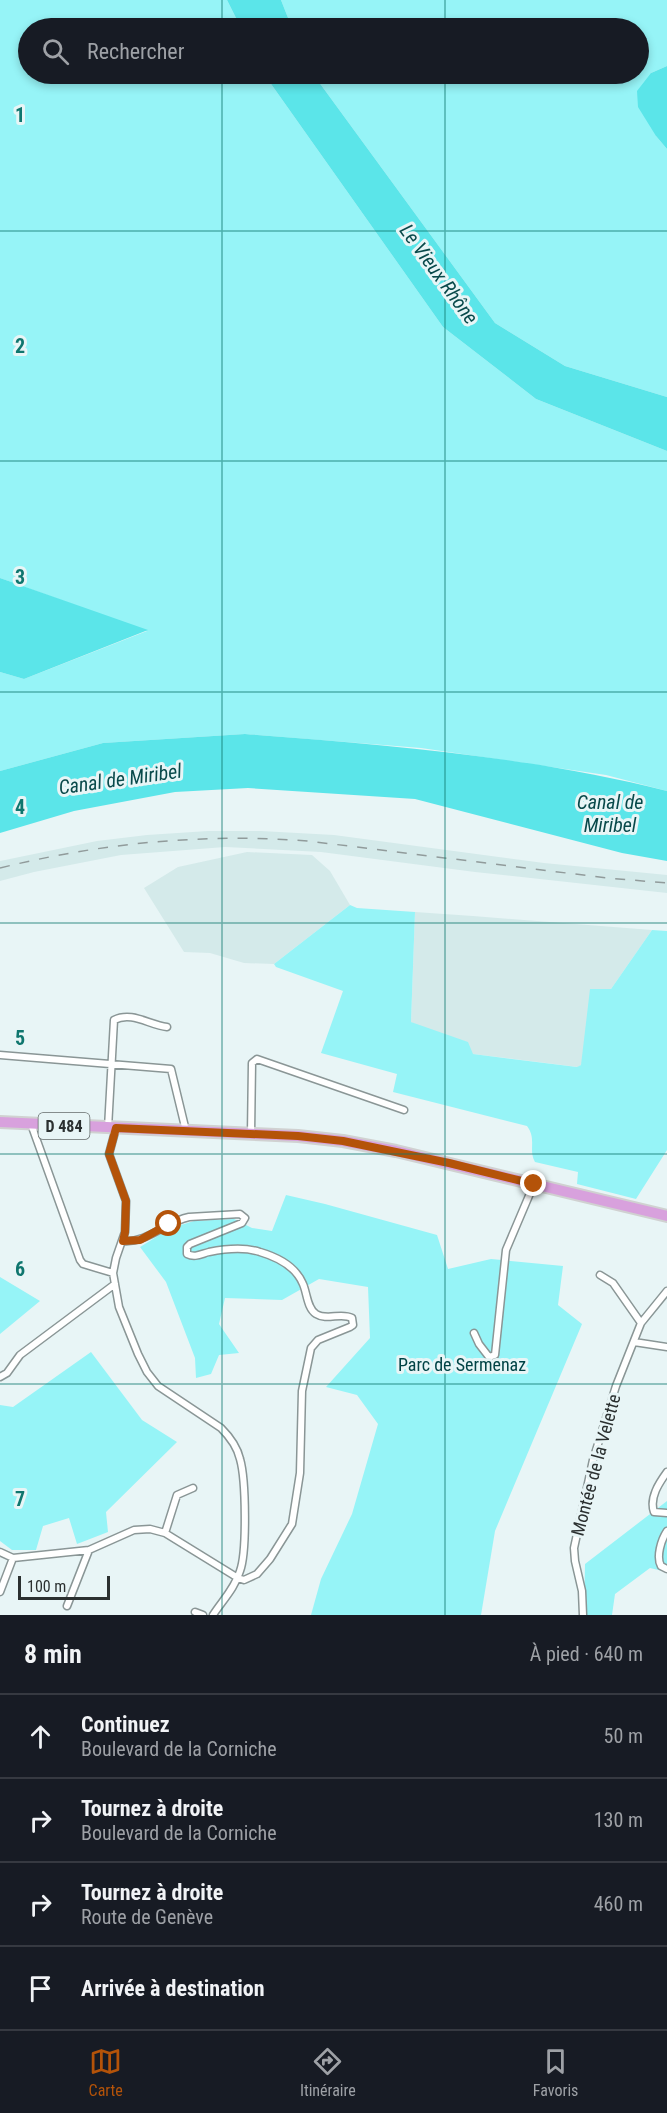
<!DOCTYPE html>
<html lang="fr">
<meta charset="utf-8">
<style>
body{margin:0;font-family:"Roboto Condensed",sans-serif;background:#242831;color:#f1f3f6}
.scale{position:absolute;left:18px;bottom:15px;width:92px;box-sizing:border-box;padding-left:6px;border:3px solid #2b3030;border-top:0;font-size:16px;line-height:21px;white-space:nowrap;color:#2b3030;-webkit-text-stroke:4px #e8f5f6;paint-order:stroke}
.stop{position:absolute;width:18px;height:18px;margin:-14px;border:4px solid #b45309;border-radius:50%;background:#fff}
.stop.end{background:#b45309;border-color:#fff;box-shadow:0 2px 6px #0008}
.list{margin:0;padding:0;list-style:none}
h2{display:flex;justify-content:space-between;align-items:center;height:78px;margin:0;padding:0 24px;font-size:26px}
h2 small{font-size:20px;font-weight:400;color:#9ea1a6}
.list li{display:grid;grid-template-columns:39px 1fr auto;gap:18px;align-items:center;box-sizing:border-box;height:84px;padding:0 24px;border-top:2px solid #363941}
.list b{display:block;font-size:22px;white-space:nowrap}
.list p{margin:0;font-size:20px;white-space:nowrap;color:#9ea1a6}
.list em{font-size:20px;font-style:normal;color:#9ea1a6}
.icon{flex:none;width:33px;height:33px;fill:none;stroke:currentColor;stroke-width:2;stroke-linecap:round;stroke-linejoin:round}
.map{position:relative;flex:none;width:667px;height:1615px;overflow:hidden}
.search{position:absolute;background:#171b24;box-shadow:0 3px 9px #0003;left:18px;right:18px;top:18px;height:66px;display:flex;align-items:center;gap:15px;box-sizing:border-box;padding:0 21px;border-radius:33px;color:#9ea1a6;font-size:22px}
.sheet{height:414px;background:#171b24}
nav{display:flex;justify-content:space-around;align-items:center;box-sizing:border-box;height:84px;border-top:2px solid #363941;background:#171b24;font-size:16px;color:#9ea1a6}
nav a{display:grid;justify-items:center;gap:3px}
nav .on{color:#b45309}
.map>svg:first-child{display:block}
.built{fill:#d4eaea}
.green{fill:#96f4f7}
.water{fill:#5be5e9}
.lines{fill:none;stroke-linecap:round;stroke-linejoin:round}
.minor-casing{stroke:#8a9696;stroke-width:9}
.primary-casing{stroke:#d0d1d1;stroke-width:14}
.minor{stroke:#fff;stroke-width:6}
.primary{stroke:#d8a1dd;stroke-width:10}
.rail{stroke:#919b9b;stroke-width:1.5;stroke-dasharray:10 10;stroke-linecap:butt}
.route{stroke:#b45309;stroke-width:8}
.grid{fill:none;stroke:#0f766e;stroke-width:1.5;stroke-opacity:0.55}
.labels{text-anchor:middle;stroke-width:6;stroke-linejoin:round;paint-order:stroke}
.shield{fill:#e8f5f6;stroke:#646b6b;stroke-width:1.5}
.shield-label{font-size:16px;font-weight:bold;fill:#2b3030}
.park-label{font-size:18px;fill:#004345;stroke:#e8f5f6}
.street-label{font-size:18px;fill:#2b3030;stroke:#e8f5f6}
.water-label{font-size:20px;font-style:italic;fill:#08494a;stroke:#e8f5f6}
.grid-label{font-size:20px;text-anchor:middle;font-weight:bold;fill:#0f766e;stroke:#e8f5f6;stroke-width:6;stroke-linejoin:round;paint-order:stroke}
</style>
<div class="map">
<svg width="667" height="1615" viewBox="0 0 667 1615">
<rect width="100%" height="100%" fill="#e8f5f6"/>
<path class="built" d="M208 831H261L334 835 544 863 667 875V893L475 872 321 852 225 847 121 855 34 872 0 881V861L5 860 97 841 147 835Z
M247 852 312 855 330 871 350 905 274 964 244 963 210 953 184 952 144 888 178 867Z
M415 912 473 916 652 930 611 989 581 1065 578 1067 473 1054 411 1022Z"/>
<path class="green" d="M0 0H227L241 28H28V74H264L443 327 536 399 667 451V791L606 775 421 748 245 734 103 743 0 771V672L24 679 147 631 0 578Z
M281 0H667V66L651 73 656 136 667 149V397L565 366 495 323 313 74H638V28H292Z
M350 905 357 908 415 912 411 1022 468 1042 473 1054 577 1067 581 1065 590 989H611L652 930 667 931V1150L636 1199 577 1184 578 1172 535 1162C528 1150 537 1139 527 1126L393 1092 397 1074 321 1053 343 991 276 967 274 964Z
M286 1195 325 1204 437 1235 448 1269 491 1259 563 1266 558 1305 582 1324 495 1531 481 1615H311L321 1579 352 1514 378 1424 357 1395 326 1387 370 1338 368 1287 319 1279 282 1300 225 1298 219 1324 239 1353 219 1355 211 1374 196 1378 195 1358 166 1282 140 1247 171 1228 194 1221 234 1219 252 1228 272 1231Z
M0 1277 40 1301 0 1334Z
M91 1352 142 1420 177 1442 106 1512 108 1532 77 1544 69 1518 43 1526 36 1550H12L0 1541V1405L13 1407Z
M667 1501V1572L650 1568 615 1594 612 1615H584L585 1564Z"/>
<path class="water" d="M227 0H281L292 28H241Z
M667 66V149L656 136 638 107 637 91 651 73Z
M264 74H313L495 323 565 366 667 397V451L536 399 443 327Z
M0 578 148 630 24 679 0 672Z
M245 734C387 745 529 756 667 791V861L622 853 415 799 248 788 175 792 74 811 0 833V771L103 743Z"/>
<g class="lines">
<g class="minor-casing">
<path id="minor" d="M0 1055 171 1069 186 1131
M31 1124 80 1260 83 1264 113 1273
M108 1128 114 1020C132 1011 149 1025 167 1027
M116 1128 109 1154 126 1201 125 1232 116 1258 113 1273 119 1307 138 1354 147 1372 158 1386 221 1428C230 1437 237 1446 240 1459 246 1480 247 1552 240 1571 235 1588 222 1601 213 1615
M251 1134 252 1063 257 1059 404 1110
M600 1275 613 1283 641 1323
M474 1333 479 1344 489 1357 495 1355 506 1250 534 1184
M634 1342 667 1347
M0 1377 7 1373 20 1355 115 1284
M667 1472C659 1483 649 1498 654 1512L667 1513
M667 1531C661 1540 656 1557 661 1566L667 1569
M165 1533 177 1495 193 1488
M0 1552 13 1558
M0 1592 13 1558 89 1550 134 1530 150 1529 165 1533 238 1578 244 1580 257 1574 270 1559 292 1524 300 1473 302 1391 311 1348 318 1340 350 1327 353 1325 352 1318C341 1312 327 1321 316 1314 307 1308 307 1293 303 1284 296 1267 277 1257 260 1252 245 1247 224 1249 209 1252 201 1254 195 1258 187 1254V1247L190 1244 242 1223 245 1218 240 1214 189 1217C165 1222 148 1243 123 1241
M67 1606 89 1550
M195 1612 203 1615
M583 1615 582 1591 575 1561 574 1548 593 1460 616 1386 641 1323 667 1291"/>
</g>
<g class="primary-casing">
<path id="primary" d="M0 1122 298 1136 343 1141 396 1151 667 1216"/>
</g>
<use href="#minor" class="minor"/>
<use href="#primary" class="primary"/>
<path class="rail" d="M0 868C101 843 204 833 308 841L607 878 667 883"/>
</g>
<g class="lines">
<path class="route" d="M169 1224 140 1240 123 1241 125 1232 126 1201 109 1154 116 1128 298 1136 343 1141 449 1163 534 1184"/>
</g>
<path class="grid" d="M222 0V28M445 0V28M222 74V1615M445 74V1615M0 231H667M0 461H667M0 692H667M0 923H667M0 1154H667M0 1384H667"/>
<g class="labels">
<rect class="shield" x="38.5" y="1113" width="51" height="26" rx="4.5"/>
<g class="shield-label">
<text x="64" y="1132">D 484</text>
</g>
<g class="park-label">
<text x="462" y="1371">Parc de Sermenaz</text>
</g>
<g class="street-label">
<text transform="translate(596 1465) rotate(-75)" y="6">Montée de la Velette</text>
</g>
<g class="water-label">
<text transform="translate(439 274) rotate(54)" y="7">Le Vieux Rhône</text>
<text transform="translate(120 779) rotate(-8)" y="7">Canal de Miribel</text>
<text x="610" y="809">Canal de<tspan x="610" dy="23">Miribel</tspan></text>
</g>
</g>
<g class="grid-label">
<text x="20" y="122">1</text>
<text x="20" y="353">2</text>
<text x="20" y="584">3</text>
<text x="20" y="814">4</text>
<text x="20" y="1045">5</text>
<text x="20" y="1276">6</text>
<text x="20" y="1506">7</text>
</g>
</svg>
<div class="scale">100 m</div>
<div class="stop" style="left:169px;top:1224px"></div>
<div class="stop end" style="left:534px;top:1184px"></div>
<div class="search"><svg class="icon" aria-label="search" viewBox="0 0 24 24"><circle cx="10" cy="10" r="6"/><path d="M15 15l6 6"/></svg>Rechercher</div>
</div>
<section class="sheet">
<h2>8 min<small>À pied · 640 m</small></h2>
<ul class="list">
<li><svg class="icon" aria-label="ahead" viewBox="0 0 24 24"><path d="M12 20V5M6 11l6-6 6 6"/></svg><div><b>Continuez</b><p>Boulevard de la Corniche</p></div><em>50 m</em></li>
<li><svg class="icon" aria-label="right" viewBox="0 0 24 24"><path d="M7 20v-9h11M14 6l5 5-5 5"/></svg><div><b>Tournez à droite</b><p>Boulevard de la Corniche</p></div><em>130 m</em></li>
<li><svg class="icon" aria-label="right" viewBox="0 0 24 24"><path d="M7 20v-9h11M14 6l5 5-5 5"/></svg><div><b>Tournez à droite</b><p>Route de Genève</p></div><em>460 m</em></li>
<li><svg class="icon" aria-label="arrive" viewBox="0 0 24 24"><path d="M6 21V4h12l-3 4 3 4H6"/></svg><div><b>Arrivée à destination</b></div></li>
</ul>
</section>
<nav>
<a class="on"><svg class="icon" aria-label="map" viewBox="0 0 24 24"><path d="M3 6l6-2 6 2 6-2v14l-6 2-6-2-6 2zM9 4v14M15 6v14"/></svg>Carte</a>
<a><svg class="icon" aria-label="directions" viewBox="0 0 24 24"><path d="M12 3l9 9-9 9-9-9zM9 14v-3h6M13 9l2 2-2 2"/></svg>Itinéraire</a>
<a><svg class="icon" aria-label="saved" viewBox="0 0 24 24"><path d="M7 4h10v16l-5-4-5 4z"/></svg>Favoris</a>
</nav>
